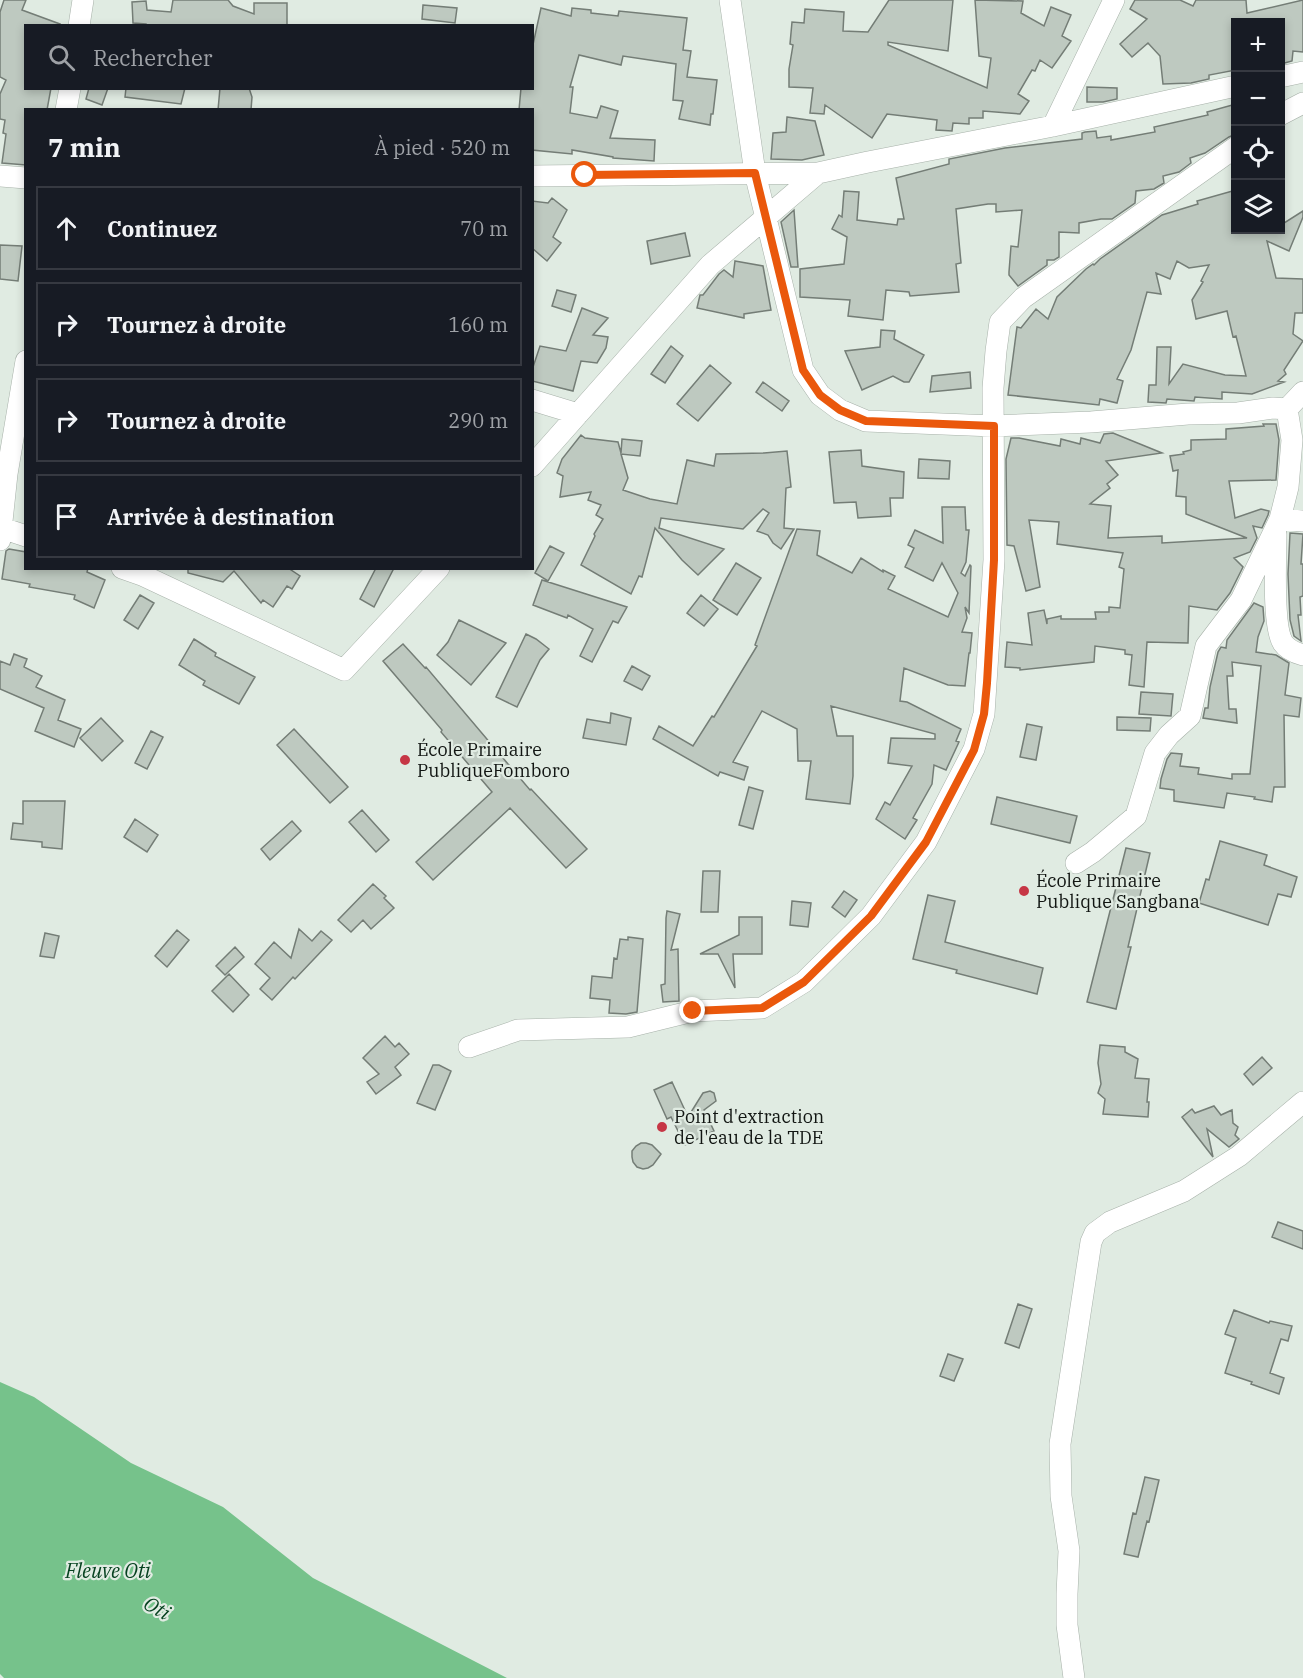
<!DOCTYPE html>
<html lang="fr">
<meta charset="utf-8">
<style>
body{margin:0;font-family:"IBM Plex Serif",serif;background:#242831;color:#f1f3f6}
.controls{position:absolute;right:18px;top:18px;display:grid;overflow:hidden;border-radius:0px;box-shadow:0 3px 9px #0003}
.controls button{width:54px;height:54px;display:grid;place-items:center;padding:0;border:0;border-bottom:2px solid #363941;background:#171b24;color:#f1f3f6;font:30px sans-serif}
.stop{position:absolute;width:18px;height:18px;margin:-14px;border:4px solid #ea580c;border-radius:50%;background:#fff}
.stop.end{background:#ea580c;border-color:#fff;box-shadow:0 2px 6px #0008}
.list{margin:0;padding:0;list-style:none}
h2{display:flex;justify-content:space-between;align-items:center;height:78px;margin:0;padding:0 24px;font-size:26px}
h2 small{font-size:20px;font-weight:400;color:#9ea1a6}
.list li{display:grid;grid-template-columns:39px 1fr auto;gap:18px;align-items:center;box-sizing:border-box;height:84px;margin:0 12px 12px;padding:0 12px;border:2px solid #363941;border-radius:0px}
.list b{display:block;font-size:22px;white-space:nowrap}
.list em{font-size:20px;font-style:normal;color:#9ea1a6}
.icon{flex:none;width:33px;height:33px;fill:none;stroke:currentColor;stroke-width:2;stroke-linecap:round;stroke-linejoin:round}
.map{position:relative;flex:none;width:1303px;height:1678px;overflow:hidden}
.search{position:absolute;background:#171b24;box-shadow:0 3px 9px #0003;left:24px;top:24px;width:510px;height:66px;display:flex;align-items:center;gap:15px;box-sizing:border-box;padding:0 21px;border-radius:0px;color:#9ea1a6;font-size:22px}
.panel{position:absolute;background:#171b24;box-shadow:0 3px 9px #0003;left:24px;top:108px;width:510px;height:462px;border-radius:0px}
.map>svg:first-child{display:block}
.water{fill:#76c28b}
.building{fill:#bec9c0;stroke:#747d76;stroke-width:1.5}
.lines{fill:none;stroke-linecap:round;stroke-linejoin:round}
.minor-casing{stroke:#a7b1a9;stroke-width:22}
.minor{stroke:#fff;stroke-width:21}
.route{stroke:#ea580c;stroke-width:8}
.poi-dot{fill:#c63645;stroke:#e0ebe2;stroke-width:2}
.labels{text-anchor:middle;stroke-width:4.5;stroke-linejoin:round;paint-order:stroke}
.poi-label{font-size:18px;fill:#111512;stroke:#e0ebe2;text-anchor:start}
.water-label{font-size:20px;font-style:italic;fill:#064220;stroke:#e0ebe2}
</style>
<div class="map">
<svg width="1303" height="1678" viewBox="0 0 1303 1678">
<rect width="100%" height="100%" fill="#e0ebe2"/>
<path class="water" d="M0 1382 34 1397 131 1463 223 1507 313 1578 507 1678H4L0 1674Z"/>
<path class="building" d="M4 0H26L22 10 60 24 59 26H26V88H51L47 110H26V165L2 163 6 134 3 133 5 120 0 119V94L6 80 0 77V12Z
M173 0H228L233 6 254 14V3H287V26H146V24L133 23 132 2 146 1 147 10 171 12Z
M889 0H953L948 51 888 42V45L987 88 991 58 979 56 975 0 1023 1 1021 13 1044 26 1051 7 1071 15 1062 36 1071 41 1052 68 1040 60 1035 71 1032 70 1018 94 1029 101 1020 114 983 111V118H969V124L953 123 952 131 936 130 937 120 887 114 872 138 825 105 824 114 810 113 813 88 789 87V69L793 45 790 44 792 22 804 23 805 9 844 12 843 31 868 32Z
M1135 0H1180L1193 6 1196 0H1246L1247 13 1303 0V52L1293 51 1292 61 1281 64V22H1236V70L1209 75V79L1191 83 1163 84 1160 56 1148 43 1132 57 1120 44 1147 19 1130 9Z
M423 5 457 8 455 23 422 19Z
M541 8 571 16 572 8 591 10V13L618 16 619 11 687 18 683 50 691 51 687 77 717 80 713 114H711L710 125 679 119 683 101 673 100 676 64 623 56 621 65 579 55 570 87H573L570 113 597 118 601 106 618 111 610 138 655 140 654 161 613 158V157L572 150V154L532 150V110H519L521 88H532V49Z
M1087 87 1117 88V99L1103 102H1087Z
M89 88H108L102 105 86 99Z
M126 88H185L181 104 125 97Z
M220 88H249L252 97 251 110H218Z
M1236 104V134L1229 137 1205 153 1190 158 1191 163 1179 172 1163 176 1164 183 1154 189 1136 191 1135 203 1112 219H1101L1079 223V233L1059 232V257L1054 260H1047V265L1018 286 1009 275V272L1011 246 1018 247 1022 210 996 212V204H988L956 209 961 263 956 264 959 292 910 296 909 292 886 290 883 320 848 316 850 300 800 297V269L844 264 847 237 832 229 839 215 842 217 844 191 859 192 857 220 897 225 898 219H904L896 178 949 164V159L1005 148 1082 139V133L1085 132 1096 131 1097 138 1111 136V140L1155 132 1154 127 1208 115 1207 112Z
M787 117 815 121 824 155 802 160 771 159 773 133 786 132Z
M1236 190V230H1281L1284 223 1303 211V217L1289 251 1267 241 1276 278 1303 279V313H1295L1293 334 1303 341 1284 370 1286 374 1278 381 1284 382 1252 394 1222 392V399L1195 397 1194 401 1167 399 1166 403 1148 402 1149 385H1156L1157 347H1171L1169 384 1183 364 1225 375 1246 376 1236 336 1233 337 1227 311 1196 319 1192 300 1203 282 1201 281 1209 265 1189 268 1177 261 1170 279 1156 273 1161 294 1147 292 1131 350 1117 379 1123 381 1117 403 1100 399 1099 405 1008 395 1017 327 1021 328 1036 309 1048 319 1057 297 1086 269 1093 264 1094 265 1100 259 1162 215 1198 204 1197 201Z
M552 198 567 210 553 237 561 243 547 261 532 248V201L548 203Z
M794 210 798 267H791L781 222Z
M685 233 690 256 651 264 647 241Z
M0 245 22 246 18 281 0 279Z
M735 261 763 266 771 310 744 314V318L697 308 700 295H703L719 274 724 270 733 277Z
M557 290 576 295 571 312 552 306Z
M582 308 608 318 593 335 608 337 606 348 597 363 581 361 573 391 532 381V370L540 346 566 351Z
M881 330 895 331 894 339 924 355 909 382H904L893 376 862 390 845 351 880 347Z
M671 346 683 356 665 383 651 374Z
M710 365 731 383 698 421 677 404Z
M970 372 971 388 930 392 932 376Z
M763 382 789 401 782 411 756 392Z
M1263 424H1276L1279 440 1276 480 1229 481 1235 518 1261 509 1269 511 1268 515 1262 528 1253 526 1257 538 1250 552 1234 558 1243 567 1230 593 1217 610 1189 606 1188 643 1147 642 1144 687 1129 685 1132 655 1125 654V650L1095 646 1094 662 1020 670V668L1005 667 1007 642 1032 645 1028 613 1044 610 1047 624V619L1061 616V619H1096L1095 612H1109V607L1120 608 1124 569 1119 567 1123 553 1057 544 1059 522 1029 520 1040 587 1026 591 1014 546 1007 545 1006 459 1011 438H1019L1060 446 1061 439 1080 444 1081 438 1100 443 1104 434 1113 433 1162 453 1106 461 1118 475 1107 484 1110 488 1090 504 1111 506 1108 538 1162 536V543L1247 538 1186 514V497L1176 496 1178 470 1173 471 1170 456 1184 454 1183 452 1191 450V440L1226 439V429L1264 426Z
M581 435 585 438 618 442 621 453 622 439 642 441 640 456 621 454 628 478 623 490 650 499 677 504 687 460 714 466 716 454 764 453 787 451 791 487 786 488 784 528 794 529 781 549 773 543 768 535 757 531 769 513 763 509 743 529 661 518 659 528 724 549 698 575 682 560 655 528 642 577 639 576 631 594 581 565 595 536 594 534 603 519 596 515 601 505 588 500 591 492 560 497 563 476 557 473 562 459Z
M861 450 862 466 904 472 903 498H890L891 516 858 518 856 502 834 503 829 452Z
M919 459 950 461 949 479 918 478Z
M942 507H965L966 530H969L966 562 961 573 965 576 970 565 971 566 969 613 965 607 967 618 962 632 972 633 970 653H969L965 686 948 685 904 668 900 701 907 702 961 729 956 741 959 742 946 770 934 765 932 784 913 818 917 820 905 839 876 819 885 802 890 805 912 766 888 763 891 738 935 739V734L831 706 837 736H853V776L850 804 806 799 811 761H798L797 729 762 711 733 762 748 767 744 780 720 772 718 776 653 739 659 726 693 746 712 716 714 717 757 646 755 645 797 529 820 531 817 555 852 573 861 558 883 572V570L895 576 888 589 948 617 958 593 942 563 933 581 905 567 914 548 908 545 915 530 943 543Z
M1290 533 1303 534 1301 564H1303V596L1300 597 1301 615H1298L1301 641 1294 636 1290 620 1288 574Z
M550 546 564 553 548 581 535 573Z
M9 549 26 552V568H88L87 572 105 580 94 608 74 599 75 595 29 587 30 584 2 579 6 551Z
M736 563 761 578 737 615 713 600Z
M188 568H288L300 576 292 589 287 586 273 607 263 600 261 603 234 571 223 582 188 573Z
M376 568H394L374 607 360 599Z
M542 580 627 607 618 623 613 621 592 662 580 656 593 629 568 615 567 618 533 605Z
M140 595 154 603 138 629 124 620Z
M701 595 718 609 704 626 687 613Z
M1254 603 1263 607 1264 621 1258 637 1256 652 1276 655 1289 663 1285 695 1301 698 1299 717 1284 715 1285 787H1274L1272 802 1254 799 1255 797 1227 793 1224 808 1174 801V790L1160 788 1161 779 1167 759 1171 753 1182 754 1180 766 1199 768 1198 774 1232 779V774H1250L1261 666 1232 662 1233 676H1227L1229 709H1236L1237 723 1203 718 1205 708H1208L1210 687 1218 652 1221 647 1226 648 1227 640Z
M459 620 506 643 471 685 437 655 448 642Z
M526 634 536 639 549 649 540 660 517 707 496 697Z
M194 639 216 653 215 656 255 677 239 704 203 685 205 681 179 665Z
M403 644 425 668 426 667 530 790 531 789 587 849 566 868 510 808 433 880 416 862 492 792 441 732 442 730 383 661Z
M14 654 27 659 24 667 42 676 36 687 38 688 65 700 58 720 81 729 74 747 35 731 44 708 0 689V661L10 665Z
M632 666 650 676 642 690 624 681Z
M1141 692 1173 694 1171 716 1139 714Z
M611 713 631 718 626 745 583 738 587 719 610 723Z
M1117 717 1151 718 1150 731 1117 730Z
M101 718 123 741 102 761 80 738Z
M1027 724 1042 727 1036 760 1020 757Z
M294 729 348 787 330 803 277 745Z
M151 731 163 737 147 769 135 763Z
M749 787 763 791 753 829 739 825Z
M997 797 1077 816 1070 843 991 824Z
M23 801H65L62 849 42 847V842L11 839 13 823 23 824Z
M362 810 389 840 376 852 349 822Z
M135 819 158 835 147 852 124 837Z
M292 821 301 831 270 860 261 849Z
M1220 841 1267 855 1264 865 1297 877 1291 897 1278 894 1268 925 1199 903 1206 879 1209 880Z
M1126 848 1150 853 1128 947H1131L1116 1009 1087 1002Z
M703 871H720L718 912H701Z
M373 884 386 896 384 898 394 908 371 929 363 920 351 932 338 920Z
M844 891 857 900 845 917 832 907Z
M928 895 955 901 945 942 1043 968 1037 994 956 973 957 970 913 959Z
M792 901 811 903 808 927 790 925Z
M667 911 680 914 671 950 678 949 679 1001 663 1002 661 985 665 984 666 918Z
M739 917H762V954H733L735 988 718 954H700L739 935Z
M299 929 312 941 321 931 332 940 295 979 293 977 272 1000 260 989 270 978 255 964 274 942 291 958Z
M177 930 189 940 167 967 155 956Z
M45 933 59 936 54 958 40 956Z
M628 937 643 939 637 1012 626 1014 609 1013 610 1000 590 998 592 976 612 978 614 958 617 959 620 939 628 940Z
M235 947 244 957 225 975 216 966Z
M229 974 249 995 233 1012 212 991Z
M385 1036 395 1047 399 1043 409 1054 395 1067 401 1075 376 1094 367 1082 379 1074 363 1058Z
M1100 1045 1125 1047V1052L1138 1059 1135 1078 1149 1079 1147 1102H1149L1148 1117 1103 1114 1105 1099 1098 1093 1101 1084 1098 1063Z
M1262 1057 1272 1068 1253 1085 1244 1074Z
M433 1065H439L451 1071 435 1110 417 1103Z
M672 1082 688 1117 703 1093 710 1091 714 1093 716 1101 704 1110 714 1131 685 1145 671 1117 667 1119 654 1090Z
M1214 1106 1221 1115 1232 1110 1233 1123 1238 1127 1235 1135 1239 1139 1229 1147 1207 1129 1213 1157 1182 1117 1192 1109 1195 1113Z
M641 1143H646L652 1145 661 1154 653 1165 648 1168 643 1169 637 1167 633 1162 632 1157V1151L636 1146Z
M1278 1222 1303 1231V1249L1272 1237Z
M1018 1304 1032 1309 1019 1348 1005 1343Z
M1234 1310 1269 1323 1270 1321 1292 1326 1288 1341 1281 1339 1270 1373 1284 1378 1279 1394 1251 1384 1252 1382 1225 1373 1236 1338 1225 1334Z
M948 1354 963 1359 954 1381 940 1376Z
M1145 1477 1159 1480 1149 1522 1147 1521 1138 1557 1124 1554 1133 1513 1136 1514Z"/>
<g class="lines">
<g class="minor-casing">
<path id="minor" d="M730 0 755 173 803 370 820 395 840 410 866 421 994 426 1091 422 1188 414 1238 413 1273 408 1287 409 1303 392
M79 26 83 0
M1280 77 1303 72
M66 110 70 88
M1280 115 1303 103
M1053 126 1114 0
M0 176 26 178
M532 176 818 173 868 162 1053 126 1236 86
M532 400 578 414
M532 466 710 265 818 173
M1280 519 1303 521
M2 528 26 536
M1276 534C1276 557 1272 626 1283 643 1287 649 1296 653 1303 655
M0 540 7 474 26 361
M122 568 142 575 344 670 439 568
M1076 863 1093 852 1136 816 1155 753 1169 735 1190 716 1206 646 1241 600 1280 519 1288 487 1292 440 1287 409
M469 1047 518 1030 628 1027 693 1011 762 1008 804 982 871 916 926 842 974 749 984 714 994 560 993 388 996 351 1000 322 1023 298 1236 147
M1074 1678 1067 1625V1594L1069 1551 1061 1496 1060 1444 1091 1242 1095 1233 1110 1222 1184 1191 1239 1156 1303 1102"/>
</g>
<use href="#minor" class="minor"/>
</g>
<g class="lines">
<path class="route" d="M585 175 755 173 803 370 820 395 840 410 866 421 994 426V560L987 683 984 714 974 750 926 842 871 916 804 982 762 1008 693 1011"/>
</g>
<g class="poi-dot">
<circle cx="405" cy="760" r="6"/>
<circle cx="1024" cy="891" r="6"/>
<circle cx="662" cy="1127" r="6"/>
</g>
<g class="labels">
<g class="poi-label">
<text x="417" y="756">École Primaire<tspan x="417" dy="21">PubliqueFomboro</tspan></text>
<text x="1036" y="887">École Primaire<tspan x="1036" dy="21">Publique Sangbana</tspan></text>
<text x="674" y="1123">Point d'extraction<tspan x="674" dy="21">de l'eau de la TDE</tspan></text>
</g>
<g class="water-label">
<text x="108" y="1578">Fleuve Oti</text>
<text transform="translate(157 1608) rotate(29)" y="7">Oti</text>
</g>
</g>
</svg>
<div class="controls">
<button>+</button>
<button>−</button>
<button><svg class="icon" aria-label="locate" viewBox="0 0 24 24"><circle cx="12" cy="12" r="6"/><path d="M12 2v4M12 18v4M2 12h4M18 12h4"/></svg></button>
<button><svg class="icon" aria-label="layers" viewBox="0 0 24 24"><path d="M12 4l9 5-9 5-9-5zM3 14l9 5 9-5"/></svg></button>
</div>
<div class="stop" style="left:585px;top:175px"></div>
<div class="stop end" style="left:693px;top:1011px"></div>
<div class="search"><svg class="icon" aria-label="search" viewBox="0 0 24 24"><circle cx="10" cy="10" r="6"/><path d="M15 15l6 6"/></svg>Rechercher</div>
<section class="panel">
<h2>7 min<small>À pied · 520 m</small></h2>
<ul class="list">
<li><svg class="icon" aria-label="ahead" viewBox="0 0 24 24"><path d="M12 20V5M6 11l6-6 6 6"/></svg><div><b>Continuez</b></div><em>70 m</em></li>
<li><svg class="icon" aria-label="right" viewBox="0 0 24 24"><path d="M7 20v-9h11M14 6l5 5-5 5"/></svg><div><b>Tournez à droite</b></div><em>160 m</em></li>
<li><svg class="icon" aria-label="right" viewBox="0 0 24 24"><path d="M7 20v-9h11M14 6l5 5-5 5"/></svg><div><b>Tournez à droite</b></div><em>290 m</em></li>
<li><svg class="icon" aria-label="arrive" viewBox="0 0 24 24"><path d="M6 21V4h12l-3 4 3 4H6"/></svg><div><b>Arrivée à destination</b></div></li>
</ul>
</section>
</div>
